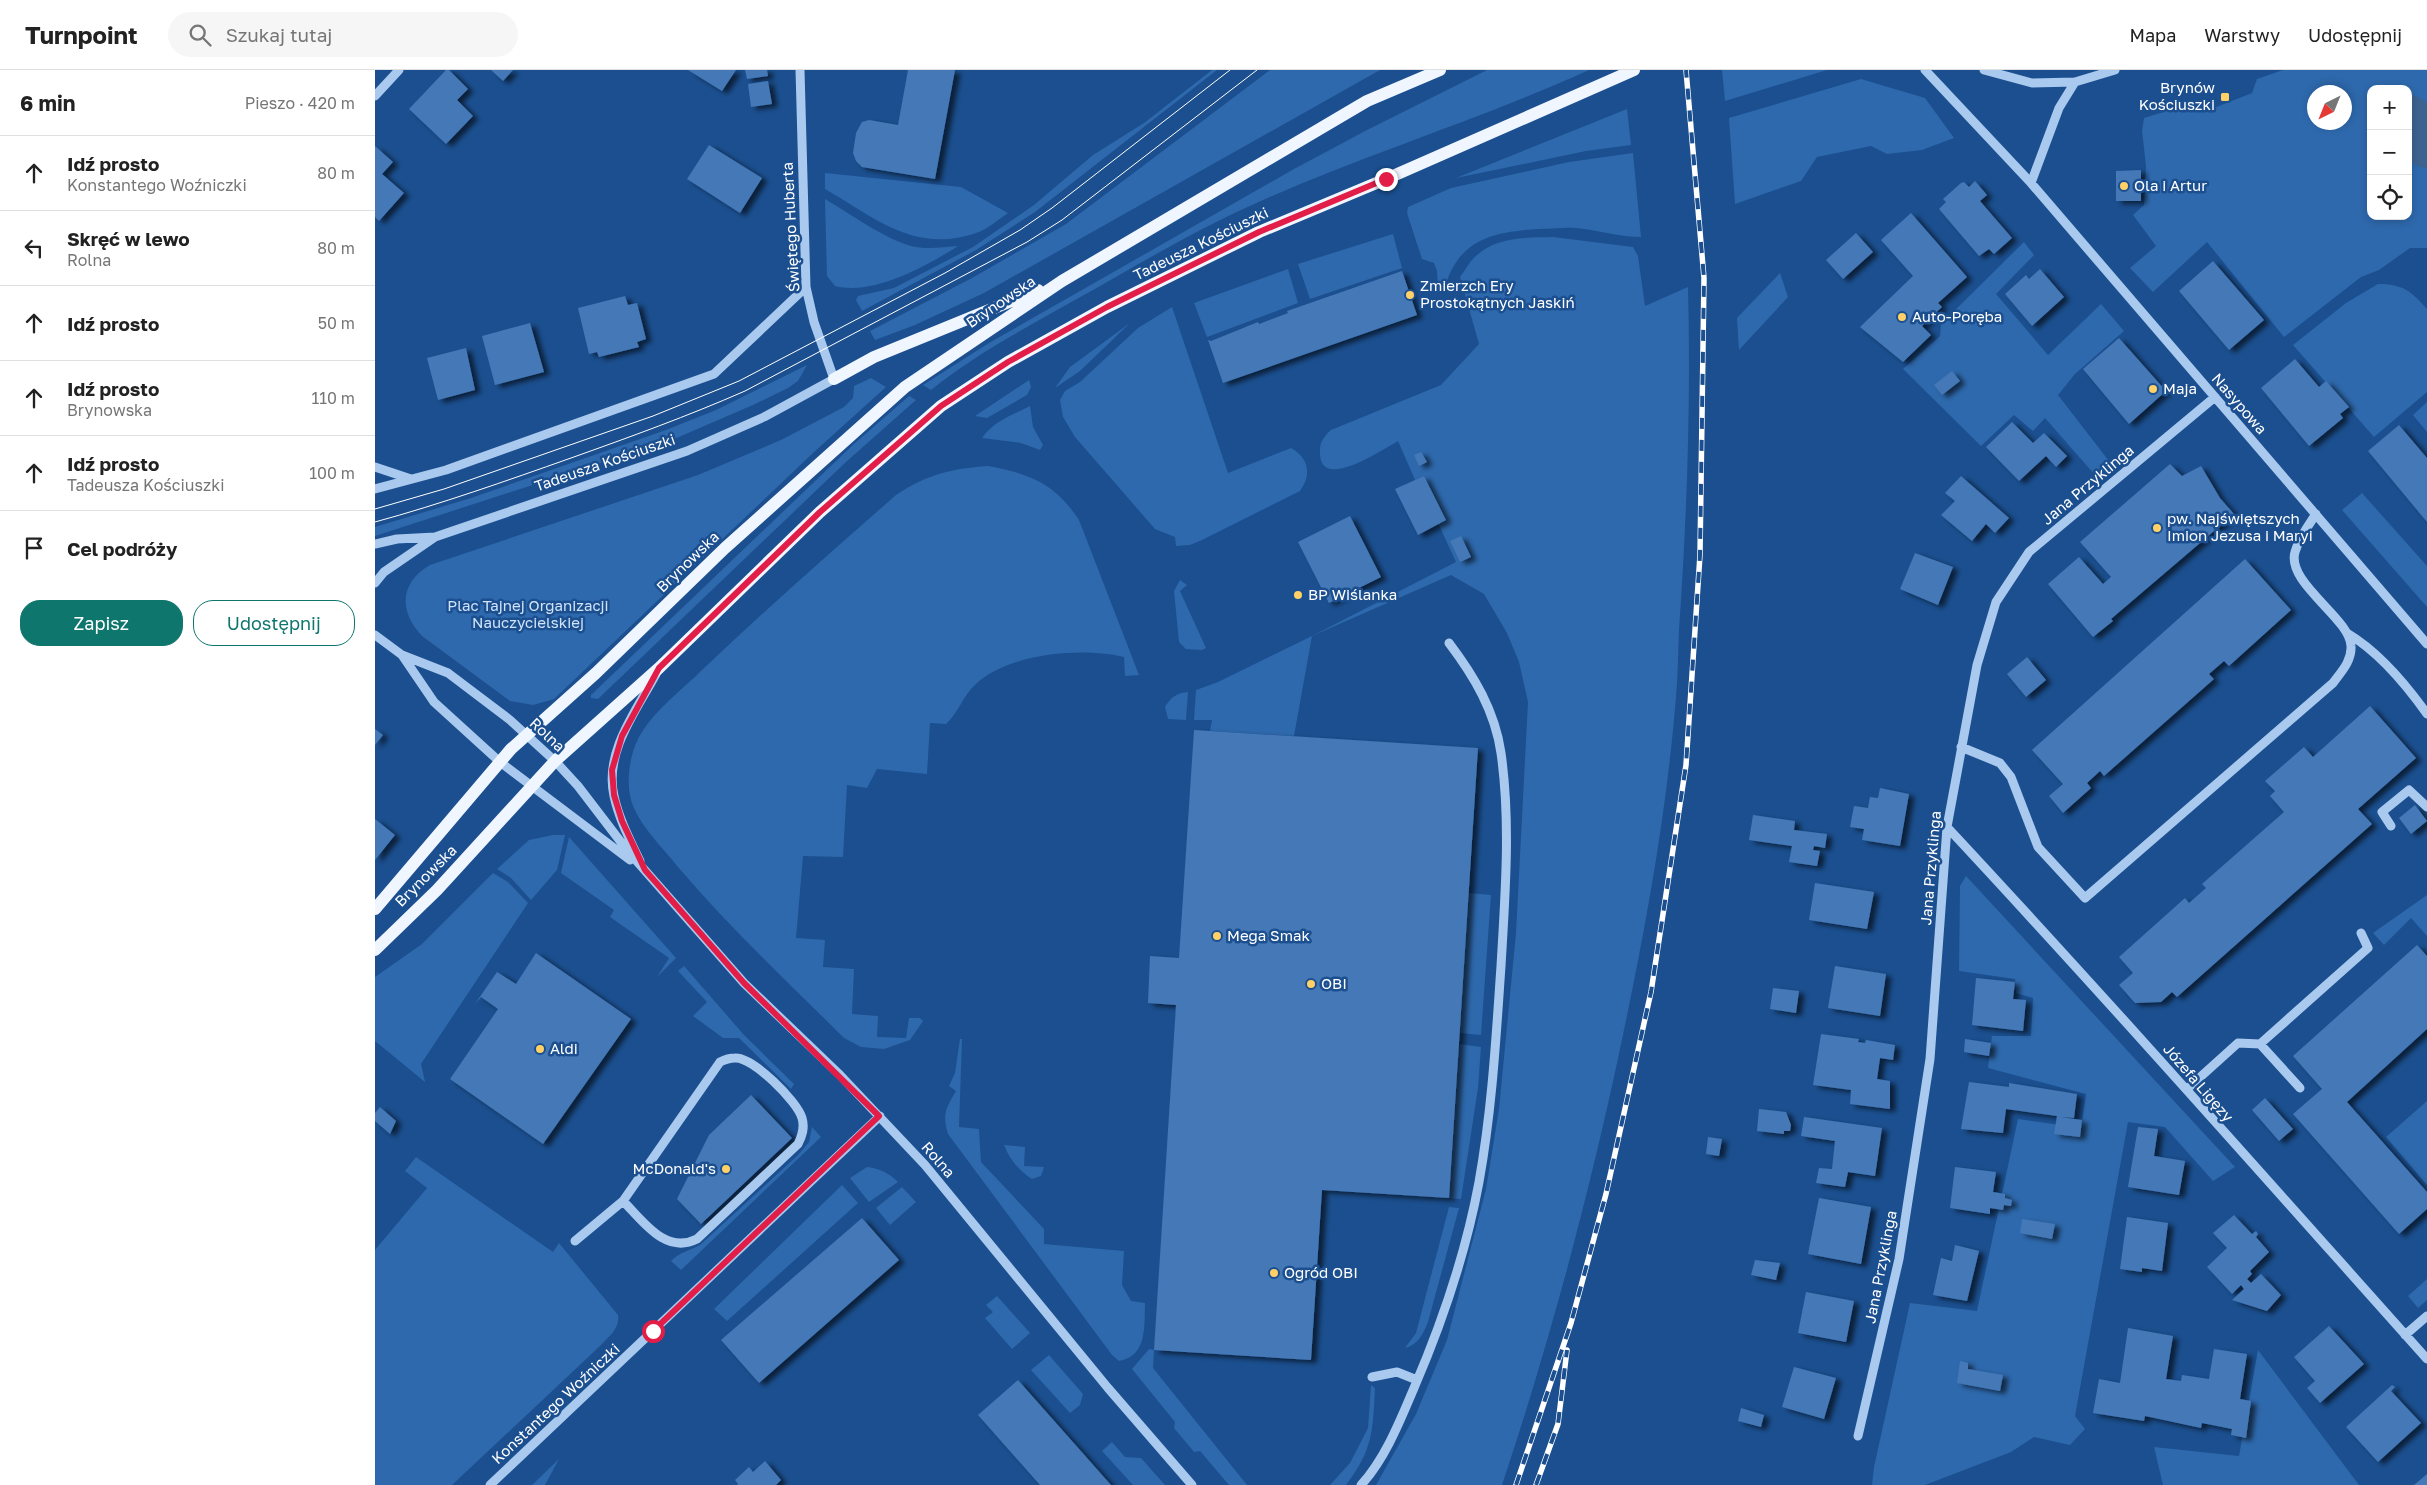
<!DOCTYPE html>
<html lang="pl">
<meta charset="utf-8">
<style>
body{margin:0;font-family:"Golos Text",sans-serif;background:#f6f6f6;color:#222}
.controls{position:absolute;right:15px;top:15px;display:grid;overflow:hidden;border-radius:10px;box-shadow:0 2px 8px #0003}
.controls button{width:45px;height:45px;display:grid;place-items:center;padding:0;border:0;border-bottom:1px solid #e0e0e0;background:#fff;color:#222;font:25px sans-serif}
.compass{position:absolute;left:1932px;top:15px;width:45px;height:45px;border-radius:50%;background:#fff;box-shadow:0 2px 8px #0003;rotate:223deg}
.stop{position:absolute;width:15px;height:15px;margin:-11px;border:4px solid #e11d48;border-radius:50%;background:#fff}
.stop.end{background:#e11d48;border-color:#fff;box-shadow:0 1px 5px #0008}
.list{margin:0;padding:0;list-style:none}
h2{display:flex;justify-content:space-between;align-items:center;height:65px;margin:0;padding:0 20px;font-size:21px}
h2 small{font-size:16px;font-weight:400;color:#767676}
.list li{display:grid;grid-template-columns:32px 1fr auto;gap:15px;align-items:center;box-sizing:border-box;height:75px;padding:0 20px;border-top:1px solid #e0e0e0}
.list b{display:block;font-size:19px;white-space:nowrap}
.list p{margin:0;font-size:16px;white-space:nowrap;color:#767676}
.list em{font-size:16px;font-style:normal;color:#767676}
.actions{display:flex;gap:10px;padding:15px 20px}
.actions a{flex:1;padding:11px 0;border:1px solid #0f766e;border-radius:20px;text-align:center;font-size:18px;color:#0f766e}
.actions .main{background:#0f766e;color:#fff}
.icon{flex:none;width:28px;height:28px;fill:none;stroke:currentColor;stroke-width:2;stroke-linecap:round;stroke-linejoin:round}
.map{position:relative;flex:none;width:2052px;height:1415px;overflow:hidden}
header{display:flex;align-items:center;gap:30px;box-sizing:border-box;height:70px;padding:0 25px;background:#fff;border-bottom:1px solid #e0e0e0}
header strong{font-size:24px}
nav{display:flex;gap:28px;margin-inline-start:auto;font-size:18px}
.search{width:350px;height:45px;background:#f6f6f6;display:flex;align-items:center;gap:12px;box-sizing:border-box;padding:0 18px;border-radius:28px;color:#767676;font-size:19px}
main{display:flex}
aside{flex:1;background:#fff}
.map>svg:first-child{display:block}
.green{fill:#2e69ad;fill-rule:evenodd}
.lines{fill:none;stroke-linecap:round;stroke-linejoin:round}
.river{stroke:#3c6290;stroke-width:50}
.building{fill:#4478b7;filter:url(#shadow)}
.minor{stroke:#a9c9ee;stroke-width:9}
.major{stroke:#f0f6ff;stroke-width:12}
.tram{stroke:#fff;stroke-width:1}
.rail-casing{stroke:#fff;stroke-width:5.5}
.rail{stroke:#1b4f8f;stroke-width:4;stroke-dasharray:11;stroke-linecap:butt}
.route{stroke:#e11d48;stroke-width:6}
.poi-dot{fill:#ffd166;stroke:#1b4f8f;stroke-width:2}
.labels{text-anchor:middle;stroke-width:5;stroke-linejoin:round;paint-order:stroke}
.poi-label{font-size:15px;fill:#fff;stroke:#1b4f8f;text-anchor:start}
.street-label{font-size:15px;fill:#fff;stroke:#1b4f8f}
.park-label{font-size:15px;fill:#cfe3fa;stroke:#1b4f8f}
</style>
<header>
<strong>Turnpoint</strong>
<div class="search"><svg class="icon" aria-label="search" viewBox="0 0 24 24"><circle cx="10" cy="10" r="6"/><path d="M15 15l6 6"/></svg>Szukaj tutaj</div>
<nav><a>Mapa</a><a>Warstwy</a><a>Udostępnij</a></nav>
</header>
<main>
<aside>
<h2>6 min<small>Pieszo · 420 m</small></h2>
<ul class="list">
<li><svg class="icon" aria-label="ahead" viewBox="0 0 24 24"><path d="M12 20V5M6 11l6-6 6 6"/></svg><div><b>Idź prosto</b><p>Konstantego Woźniczki</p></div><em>80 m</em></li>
<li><svg class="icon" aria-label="left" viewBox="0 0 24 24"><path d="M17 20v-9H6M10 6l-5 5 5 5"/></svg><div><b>Skręć w lewo</b><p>Rolna</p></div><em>80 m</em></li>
<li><svg class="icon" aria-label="ahead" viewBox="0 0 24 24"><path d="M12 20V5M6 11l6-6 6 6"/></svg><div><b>Idź prosto</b></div><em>50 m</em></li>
<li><svg class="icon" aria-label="ahead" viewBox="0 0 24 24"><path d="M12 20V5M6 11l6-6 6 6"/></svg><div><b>Idź prosto</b><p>Brynowska</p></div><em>110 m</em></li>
<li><svg class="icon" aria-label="ahead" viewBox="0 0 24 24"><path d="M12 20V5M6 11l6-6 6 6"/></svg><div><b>Idź prosto</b><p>Tadeusza Kościuszki</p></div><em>100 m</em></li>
<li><svg class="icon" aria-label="arrive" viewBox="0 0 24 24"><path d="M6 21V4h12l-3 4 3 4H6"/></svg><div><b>Cel podróży</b></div></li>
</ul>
<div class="actions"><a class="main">Zapisz</a><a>Udostępnij</a></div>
</aside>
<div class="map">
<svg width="2052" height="1415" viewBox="0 0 2052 1415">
<defs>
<filter id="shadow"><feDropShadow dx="5.5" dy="3" stdDeviation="2.5" flood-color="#0009"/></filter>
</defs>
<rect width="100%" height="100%" fill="#1b4f8f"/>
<path class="green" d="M837 0H842L660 142 601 180 487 241 481 230 483 226 519 218 598 177 659 135 718 85 769 53Z
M895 0H1005L609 223 540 255 500 270 495 261 597 208 691 154Z
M1112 0H1214C1104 50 987 85 877 135 816 162 758 198 700 230 651 258 600 284 556 320L548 315 614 273 919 99 992 60Z
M1347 0H1452L1350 31Z
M1908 0H2052V178H2035L2004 200 1986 207 1909 267 1832 172 1778 222 1755 198 1781 176 1758 145 1769 135 1771 96 1767 61 1769 48 1824 31 1834 40 1877 23 1882 9ZM1996 19H2033V146H1996ZM1970 22V52H1940V22Z
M1486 9 1550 28 1579 68 1547 80 1512 84 1496 76 1442 87 1426 111 1360 134 1354 48Z
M1252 39 1256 75 1211 81 1081 108Z
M1258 83 1266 167C1244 167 1223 160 1201 158 1189 157 1175 159 1163 159 1115 162 1083 170 1069 220L1063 221 1062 201 1059 193 1047 189 1032 143 1033 137 1076 118 1194 92Z
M450 103 586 117 633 143C624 149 614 158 604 162 541 185 502 149 450 119Z
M450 129C476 144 508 168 536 176 552 180 568 177 583 176 552 196 498 226 460 216L452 206Z
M1018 164 1027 198 935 229 923 194Z
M1178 167 1258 177 1263 186 1270 236 1313 217C1316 331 1312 446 1304 560 1303 582 1303 605 1301 627 1292 739 1272 850 1249 960 1217 1114 1177 1265 1127 1415H1001L1041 1344 1072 1270 1111 1119 1124 1039 1141 863 1153 632 1144 592 1132 563 1109 524 1076 505 937 566 919 666 835 661 837 650H819L821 620 843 612 937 566 1081 492 1063 453 1071 449 1049 406 1040 410 1023 371C1010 378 946 422 945 384 944 374 948 367 956 360L1066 315 1104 274 1085 207C1089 202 1092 196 1096 191 1118 166 1147 168 1178 167Z
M1649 172 1659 185 1621 224 1673 285 1726 234 1749 261 1700 304 1683 325 1734 391 1720 405 1670 348 1658 361 1639 345 1606 376 1528 299 1565 266 1566 254Z
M913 199 923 233 832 267 819 233Z
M1405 203 1413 227 1364 280 1362 248Z
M2003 214C2028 214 2036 221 2052 239V322L1999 367 1918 275 1971 233Z
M797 237 853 403 916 378C934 388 937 405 925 421L827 470 815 475 801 476 800 467 780 459 700 367 688 347 685 330 690 321 705 312 763 258Z
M755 253 705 301 680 318 695 297Z
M432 295 423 311 413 318 378 335 297 370 0 466V457L96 428 291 360 341 340Z
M496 308 511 317 438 383 179 629 158 635 135 631 47 566C24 542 24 513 55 495L323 405 406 370 469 337 478 328 479 316Z
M654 310 656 317 652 325 612 348 600 346Z
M534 326 541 330 471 392 223 629 216 628V625L480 373Z
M2052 332V362L2038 345Z
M655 336 658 357 668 375 665 380 646 373 607 368C619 351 637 345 655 336Z
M613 396C655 404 680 413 704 450L764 605 750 606 749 587C707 577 634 583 601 614 588 625 583 644 571 654L555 653 552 704 502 699 492 718 472 715 468 787 428 786 421 868 450 870 448 897 479 899 477 944 503 946 502 967 531 968 534 948H545L548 951 535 970 509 979 486 977 469 968C413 912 354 857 303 797 288 778 267 758 258 736 250 716 254 687 263 669 277 642 306 621 327 600 390 540 456 482 521 425 553 404 575 399 613 396Z
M1987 423 2052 496V537L1967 440Z
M805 510 812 515 805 521 831 578 827 580 811 579 804 572 799 521Z
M813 622 811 650 793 649 790 637C796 627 802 623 813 622Z
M178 765H190L182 800 156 830 136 808 122 799 154 770Z
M194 767 301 888 282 907 294 888 235 847 239 840 186 803Z
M118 803 133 812 153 833 46 994 50 1012 0 971V907L47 874Z
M1591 806 1860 1097 1838 1111 1790 1057 1753 1052 1700 1346 1710 1359 1695 1375 1659 1367 1636 1382 1550 1415H1497L1499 1397 1535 1233 1602 1241 1643 1049 1706 1058 1711 1024 1613 998 1617 966H1656L1658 928 1641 923 1640 909 1584 901 1585 816Z
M1094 823 1116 825 1106 965 1084 963Z
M2052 825V866L2036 848 2009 875 1998 863Z
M309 896 369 965 419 1014 416 1019 364 968H348L318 946 332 932 303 901Z
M585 969H587L584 1057 604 1059 606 1092 669 1159V1174L749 1181 747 1215 756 1231 770 1233C769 1255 773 1286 744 1291L737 1285 573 1064C567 1044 571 1038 581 1021L574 1016 580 1003Z
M1084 974 1106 977 1103 1018 1086 1129 1074 1128Z
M2052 1031V1115L2011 1067Z
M437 1057 446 1067 306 1200 296 1191C305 1182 314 1181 325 1175L423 1085 434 1072Z
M629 1075 650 1077 649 1096 669 1097 666 1106 657 1109C644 1101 635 1090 629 1075Z
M41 1087 178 1182 184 1173 243 1245C245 1259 234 1266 225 1276L77 1415H0V1180L52 1118 30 1101Z
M492 1097C505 1099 513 1102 523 1112L494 1132 475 1108Z
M467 1115 483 1133 352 1251 339 1239Z
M527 1117 541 1132 515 1155 501 1138Z
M1074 1137 1084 1138 1053 1252C1048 1264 1043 1275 1030 1278L1041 1263Z
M2052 1209V1230L2043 1238 2033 1226Z
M622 1226 655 1263 637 1279 610 1248 618 1242 611 1235Z
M774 1279 779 1280 778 1298 872 1415H854L825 1381 819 1382 799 1358 800 1352 757 1299Z
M1883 1280 1984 1415H1788L1779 1377 1864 1386Z
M674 1285 708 1324 705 1335 695 1343 656 1300Z
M996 1315 1000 1318C998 1360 998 1380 971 1415H955L975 1393 993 1358Z
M737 1372 750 1387 766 1388 790 1415H758L727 1381Z
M184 1389 170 1415H157Z"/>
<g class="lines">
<path class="river" d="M2033 50 2052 73"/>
</g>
<path class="building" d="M71 0H74L93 19 82 30 98 46 71 74 34 39Z
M116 0H138L128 11Z
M313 0H361L347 21Z
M370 0H392L393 6 372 9Z
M533 0H580L560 109 487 97 481 91 478 83 481 63 487 52 494 50 523 55Z
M393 11 397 34 376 37 373 14Z
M334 75 387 108 365 143 312 109Z
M0 76 18 92 7 104 29 123 4 151 0 147Z
M1766 100V131H1741V101Z
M1600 111 1612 125 1605 131 1637 168 1619 184 1614 179 1604 186 1564 139 1571 132 1568 129 1586 113 1589 112 1594 117Z
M1536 143 1592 207 1563 233 1567 237 1547 256 1556 265 1528 292 1485 257 1538 206 1506 170Z
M1481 163 1498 182 1468 209 1451 190Z
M1838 191 1889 250 1854 280 1804 221Z
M1665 199 1689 227 1657 256 1630 224 1651 205 1654 209Z
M1027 201 1042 245 848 313 833 270 836 271 883 252 884 254 913 243 912 241Z
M250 226 253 235 262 233 271 269 262 272 264 277 224 287 222 282 214 284 203 238Z
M155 253 169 302 120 315 107 266Z
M1744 268 1791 321 1754 354 1708 299Z
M91 278 100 320 63 330 52 288Z
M1920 289 1944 317 1951 311 1974 337 1965 344 1968 348 1934 376 1886 318Z
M1577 301 1585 311 1567 325 1559 315Z
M1637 352 1658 373 1669 363 1692 386 1681 397 1671 386 1644 411 1611 377Z
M2024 355 2052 388V452L1993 381Z
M1046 382 1052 392 1044 396 1039 385Z
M1795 394 1807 406 1826 396 1845 428 1859 444 1736 549 1738 551 1718 567 1673 514 1704 487 1728 514 1736 507 1705 472Z
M1049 406 1071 450 1043 465 1020 419Z
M1586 406 1634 448 1620 463 1611 454 1597 471 1566 445 1580 431 1570 423Z
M975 446 1006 507 954 533 923 472Z
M1086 466 1096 487 1085 492 1075 471Z
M1540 483 1578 497 1563 535 1525 519Z
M1870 489 1916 540 1854 596 1849 591 1834 604 1839 609 1729 706 1725 701 1712 713 1716 718 1688 743 1674 726 1688 714 1657 680Z
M1652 587 1671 610 1651 627 1632 604Z
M1995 636 2041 688 1983 739 1997 754 1802 927 1797 922 1786 932 1760 933 1744 915 1758 903 1744 887 1810 828 1814 833 1831 818 1827 814 1909 742 1895 726 1900 721 1890 711 1929 677 1938 687Z
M0 659 8 665 0 675Z
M819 660 1103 678 1074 1128 947 1120 936 1290 779 1280 801 935 773 933 775 886 804 888Z
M1505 718 1534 724 1525 776 1487 770 1489 759 1475 757 1479 736 1493 738 1495 727 1503 728Z
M2040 735 2052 751 2036 764 2024 748Z
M1378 745 1420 751 1419 760 1452 764 1450 778 1439 776 1438 780 1445 781 1442 796 1414 792 1417 776 1374 770Z
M0 749 20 765 0 790Z
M1440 813 1499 822 1492 859 1434 850Z
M2042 875 2052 886V959L1972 1032 2052 1122V1139L2024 1164 1918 1044 1947 1019 1918 986Z
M161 883 256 949 168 1074 75 1009 123 939 106 927 100 934 122 902 141 914Z
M1460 896 1511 904 1505 946 1453 938Z
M1601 908 1640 912 1638 929 1651 930 1648 961 1597 955Z
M1398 918 1424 921 1421 943 1395 939Z
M1446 964 1484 969 1483 972 1490 973 1491 970 1520 975 1518 990 1505 988 1502 1009 1515 1011V1039L1475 1034 1476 1020 1438 1015Z
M1590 969 1616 973 1614 986 1589 982Z
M1594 1012 1634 1017V1013L1702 1024 1699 1048 1685 1047 1707 1050 1705 1067 1679 1064 1682 1046 1631 1039 1628 1063 1586 1059Z
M376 1025 417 1068 326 1154 302 1129 334 1065Z
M1890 1028 1918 1059 1904 1071 1877 1040Z
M5 1037 21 1051 15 1064 0 1051V1043Z
M1384 1039 1411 1042 1416 1055 1415 1061H1409V1064L1382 1061Z
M1429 1047 1507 1058 1500 1106 1473 1102 1470 1117 1441 1113 1444 1098 1457 1099 1460 1071 1426 1066Z
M1763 1057 1783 1059 1779 1086 1810 1091 1804 1125 1753 1117Z
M1333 1067 1347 1069 1344 1086 1331 1084Z
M1580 1097 1621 1102 1618 1122 1630 1124V1128L1637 1130 1636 1136 1629 1135 1628 1140 1615 1138V1144L1575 1138Z
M1444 1128 1496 1137 1486 1194 1433 1184Z
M1859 1145 1877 1164 1881 1161 1883 1164 1881 1167 1894 1182 1875 1201 1877 1204 1872 1209 1876 1213 1886 1204 1906 1225 1892 1241 1857 1230 1869 1219 1866 1215 1857 1224 1832 1197 1852 1178 1838 1163Z
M1752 1147 1793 1153 1787 1201 1767 1198V1202L1745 1199Z
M487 1148 524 1190 384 1313 346 1270Z
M1647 1149 1680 1154 1677 1169 1645 1163Z
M1580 1175 1604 1181 1592 1231 1558 1225 1566 1188 1577 1191Z
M1380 1190 1405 1193 1401 1210 1376 1205Z
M1431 1222 1479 1231 1471 1272 1423 1263Z
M1954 1256 1989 1294 1945 1333 1932 1318 1940 1311 1919 1287Z
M1753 1258 1798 1266 1791 1309 1806 1311 1807 1305 1834 1309 1839 1279 1872 1284 1865 1329 1876 1331 1871 1368 1856 1365 1857 1359 1827 1353 1826 1358 1770 1346 1769 1351 1718 1343 1724 1309 1745 1313Z
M1585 1291 1593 1293V1299L1628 1305 1625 1321 1582 1313Z
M1419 1297 1461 1308 1449 1349 1407 1337Z
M643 1310 736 1415H665L603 1345Z
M2017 1315 2020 1317 2016 1321 2046 1353 2003 1392 1971 1357Z
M1366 1338 1389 1345 1386 1357 1363 1351Z
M390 1391 406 1410 401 1415H362L363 1414 360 1410 374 1397 378 1402Z
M2052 1404V1415H2039Z"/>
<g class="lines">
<path class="minor" d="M1550 0 1656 113 2052 574
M1609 0 1657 13 1700 12 1740 0
M0 26 24 0
M1656 113 1684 38 1700 12
M0 397 36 409
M0 419 71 400 339 304 431 217
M0 474 22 469 60 467 312 381 389 347 459 309 439 252 431 217 425 0
M0 513 9 502 60 467
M1972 563C2004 582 2030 613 2052 644
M0 565 27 585 73 603 135 650 180 691 203 716 252 780 369 913 465 1005 550 1095 733 1318 817 1415
M27 585 59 632 125 692 255 790
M1586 677 1625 693 1636 707 1663 777 1710 828 1958 613C1966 602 1977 591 1976 576 1975 548 1911 513 1920 482 1924 468 1933 456 1941 444
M2016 756 2007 742 2034 720 2052 737
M1572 757C1735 932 1893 1111 2052 1289
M265 791C255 770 244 749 239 726 229 682 261 641 281 604
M1885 974 1925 1018
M1812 1019 1863 973 1885 974 1993 878 1986 863
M200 1171 248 1131 345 992C349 990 355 988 360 988 378 987 422 1031 427 1048 430 1058 427 1066 423 1074L322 1169C290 1185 268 1151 248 1131
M2030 1265 2052 1246
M997 1307 1022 1302 1042 1310
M1483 1366 1524 1189 1555 989 1572 757 1602 595 1621 532 1654 482 1840 327
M115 1415 505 1046
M986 1415C1010 1389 1025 1351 1039 1318 1067 1253 1091 1182 1104 1112 1117 1040 1121 968 1126 896 1130 826 1136 753 1126 683 1120 641 1099 606 1074 573"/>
<path class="major" d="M459 309 499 287 663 220
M0 839 136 679 221 603 350 478 530 317 687 211 992 31 1065 0
M0 880 62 820 180 691 284 598 445 442 566 336 633 292 732 237 884 162 1011 109 1259 0"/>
<path class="tram" d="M0 439 69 419 278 346 364 311 570 203 645 160 677 138 855 0
M0 452C66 434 131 411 196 388 255 367 313 346 370 321L652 172 687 150 882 0"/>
<g class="rail-casing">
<path id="rail" d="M1141 1415 1196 1253 1231 1124 1276 922 1311 695 1325 485 1329 208 1311 0
M1161 1415 1183 1354 1192 1280"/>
</g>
<use href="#rail" class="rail"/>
</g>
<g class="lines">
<path class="route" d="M278 1261 504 1046 369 913 270 800 247 751 239 725 237 700 247 666 284 598 445 442 566 336 633 292 732 237 884 162 1011 109"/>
</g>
<g class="poi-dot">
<rect x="1845" y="22" width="10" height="10" rx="2.5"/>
<circle cx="1749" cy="116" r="5"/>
<circle cx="1035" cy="225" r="5"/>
<circle cx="1527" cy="247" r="5"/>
<circle cx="1778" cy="319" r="5"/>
<circle cx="1782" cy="458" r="5"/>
<circle cx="923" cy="525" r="5"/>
<circle cx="842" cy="866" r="5"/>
<circle cx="936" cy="914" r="5"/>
<circle cx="165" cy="979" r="5"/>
<circle cx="351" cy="1099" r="5"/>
<circle cx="899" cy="1203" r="5"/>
</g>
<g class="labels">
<g class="poi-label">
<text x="1840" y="23" text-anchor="end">Brynów<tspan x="1840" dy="17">Kościuszki</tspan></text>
<text x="1759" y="121">Ola i Artur</text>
<text x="1045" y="221">Zmierzch Ery<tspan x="1045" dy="17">Prostokątnych Jaskiń</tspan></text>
<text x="1537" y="252">Auto-Poręba</text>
<text x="1788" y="324">Maja</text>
<text x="1792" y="454">pw. Najświętszych<tspan x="1792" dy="17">Imion Jezusa i Maryi</tspan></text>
<text x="933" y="530">BP Wiślanka</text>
<text x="852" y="871">Mega Smak</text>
<text x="946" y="919">OBI</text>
<text x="175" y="984">Aldi</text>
<text x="341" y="1104" text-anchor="end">McDonald's</text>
<text x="909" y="1208">Ogród OBI</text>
</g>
<g class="street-label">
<text transform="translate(416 157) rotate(-93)" y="5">Świętego Huberta</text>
<text transform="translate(826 174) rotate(-26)" y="5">Tadeusza Kościuszki</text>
<text transform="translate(626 232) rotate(-34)" y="5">Brynowska</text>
<text transform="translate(1864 334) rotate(49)" y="5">Nasypowa</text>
<text transform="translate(230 393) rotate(-19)" y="5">Tadeusza Kościuszki</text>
<text transform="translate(1713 415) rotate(-40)" y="5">Jana Przyklinga</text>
<text transform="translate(313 492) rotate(-44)" y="5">Brynowska</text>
<text transform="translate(172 665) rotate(43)" y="5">Rolna</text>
<text transform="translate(1556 798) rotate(-85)" y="5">Jana Przyklinga</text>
<text transform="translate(51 806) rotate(-45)" y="5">Brynowska</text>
<text transform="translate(1823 1013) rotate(49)" y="5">Józefa Ligęzy</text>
<text transform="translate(563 1090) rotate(49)" y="5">Rolna</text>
<text transform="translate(1506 1197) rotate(-79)" y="5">Jana Przyklinga</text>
<text transform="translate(181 1334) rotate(-43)" y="5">Konstantego Woźniczki</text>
</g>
<g class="park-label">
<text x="153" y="541">Plac Tajnej Organizacji<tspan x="153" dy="17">Nauczycielskiej</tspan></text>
</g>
</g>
</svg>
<div class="controls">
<button>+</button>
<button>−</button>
<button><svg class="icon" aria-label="locate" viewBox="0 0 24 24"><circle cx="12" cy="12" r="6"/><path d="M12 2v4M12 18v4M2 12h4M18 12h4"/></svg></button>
</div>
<svg class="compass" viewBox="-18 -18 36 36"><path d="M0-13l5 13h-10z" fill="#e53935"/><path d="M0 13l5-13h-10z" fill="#767676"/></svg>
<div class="stop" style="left:278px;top:1261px"></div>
<div class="stop end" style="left:1011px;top:109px"></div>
</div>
</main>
